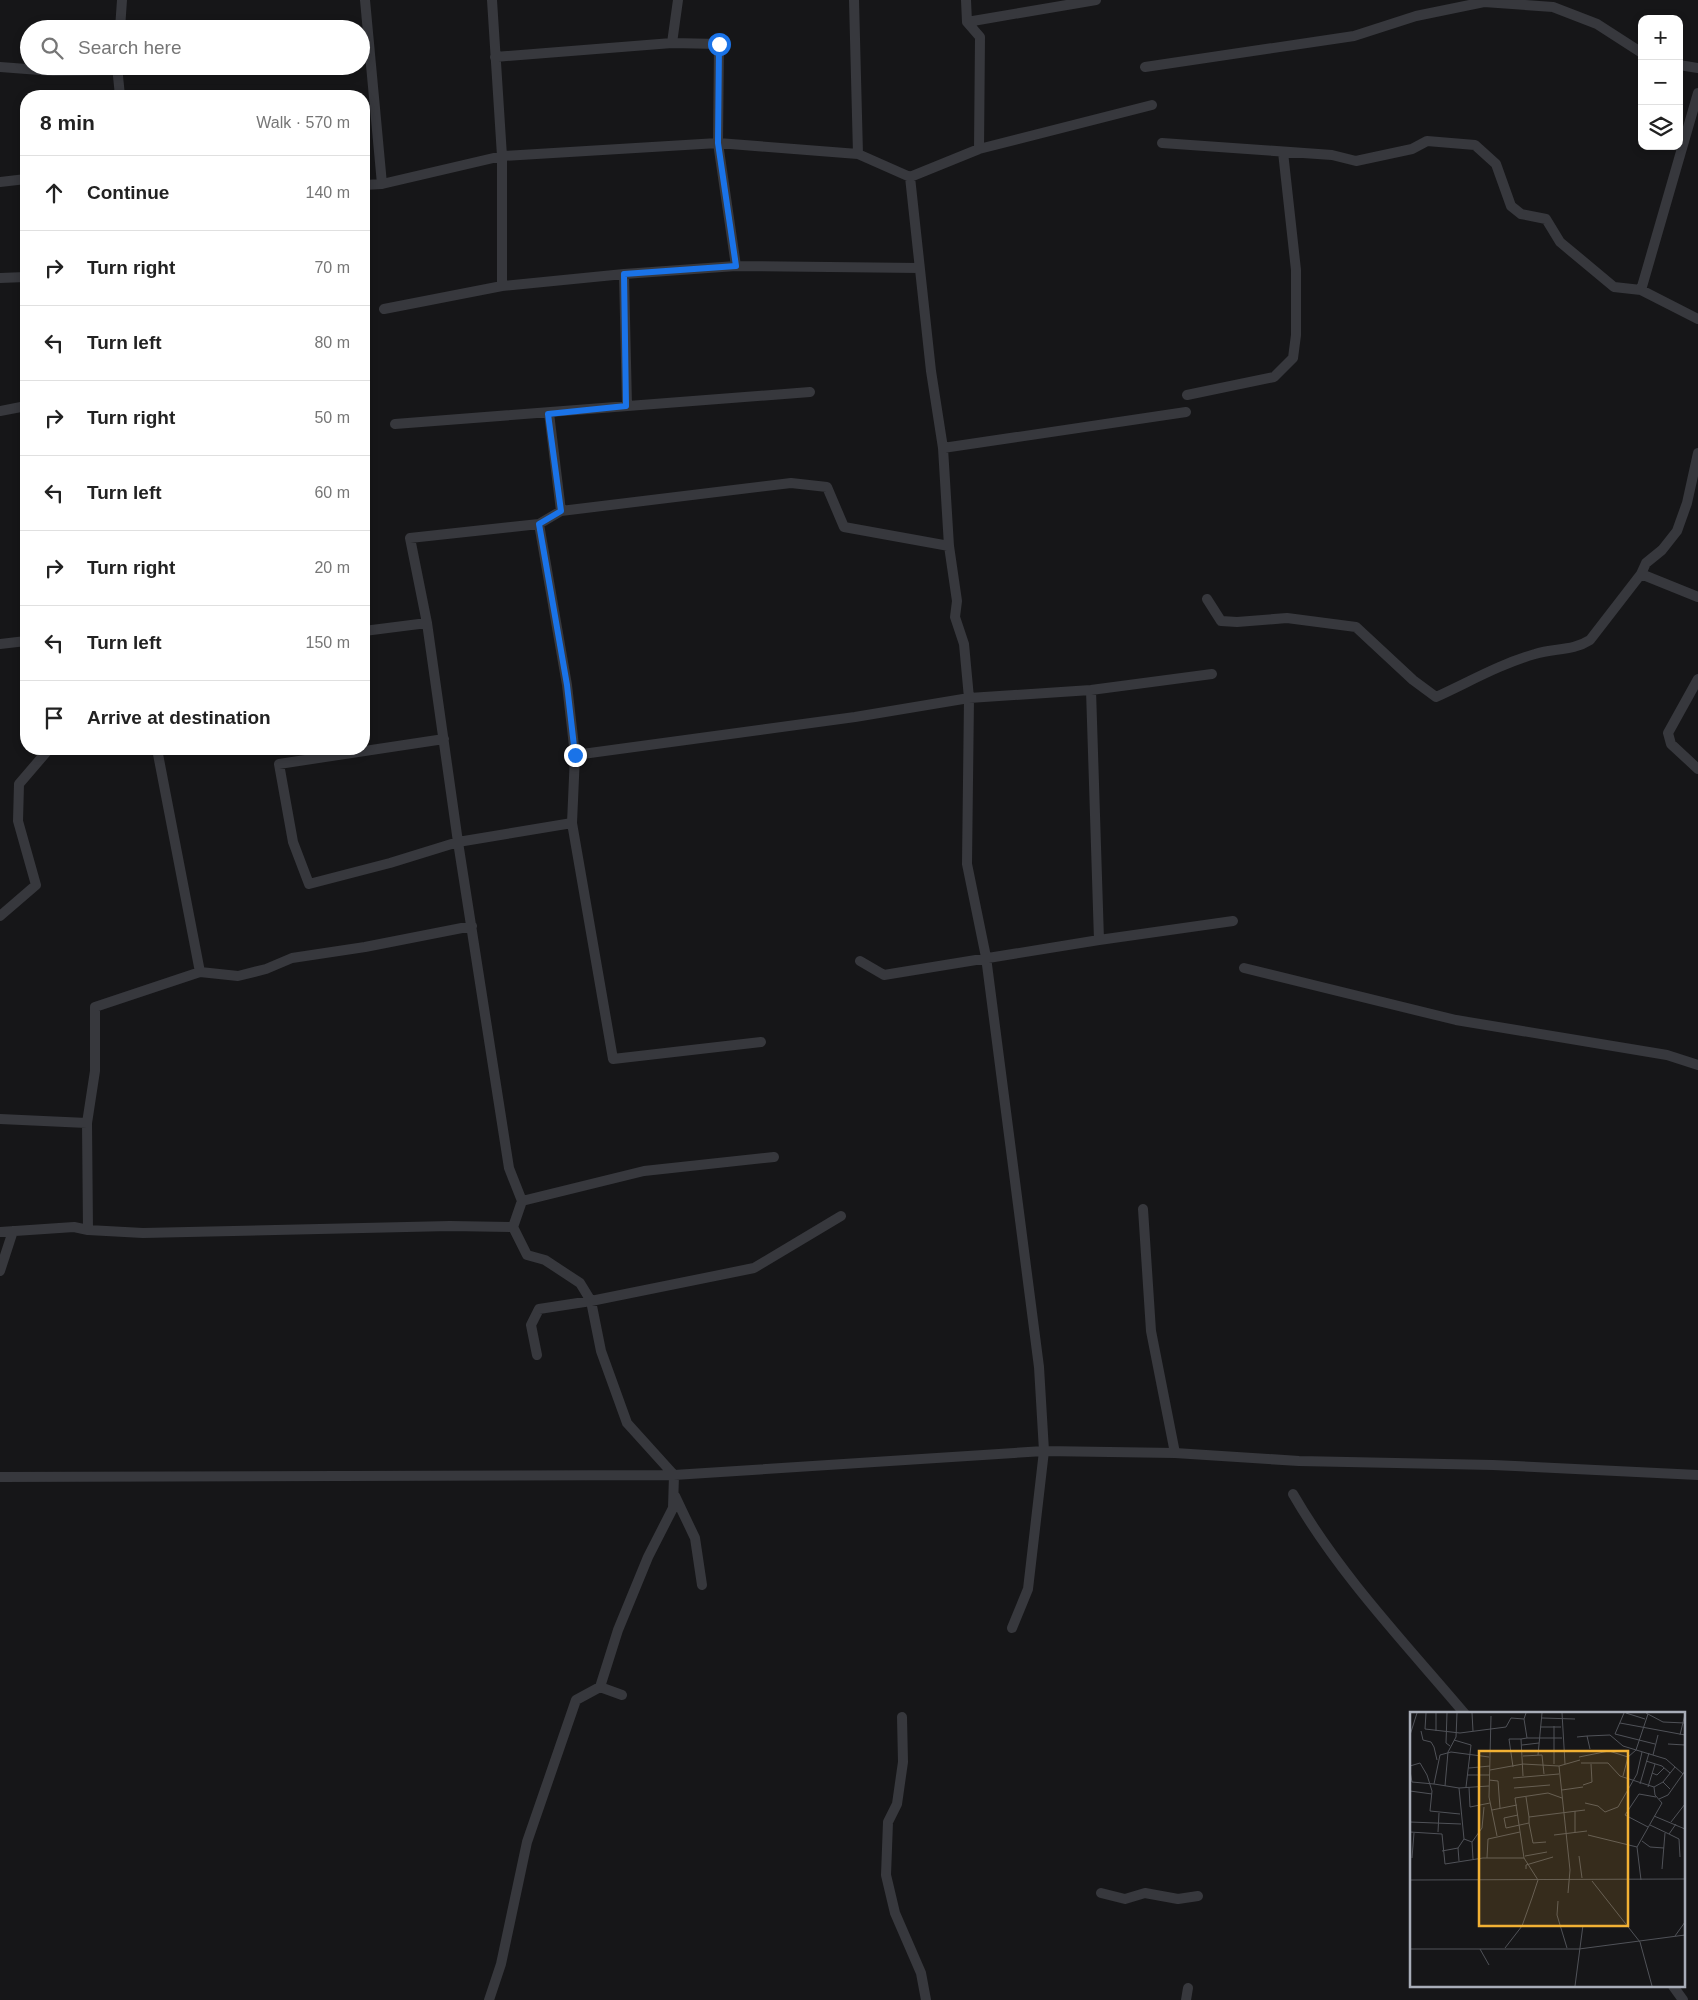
<!DOCTYPE html>
<meta charset="utf-8">
<style>
body{margin:0;font-family:Helvetica,sans-serif;background:#f6f6f6;color:#222}
.controls{position:absolute;right:15px;top:15px;display:grid;overflow:hidden;border-radius:10px;box-shadow:0 2px 8px #0003}
.controls button{width:45px;height:45px;display:grid;place-items:center;padding:0;border:0;border-bottom:1px solid #e0e0e0;background:#fff;color:#222;font:25px sans-serif}
.stop{position:absolute;width:15px;height:15px;margin:-11px;border:4px solid #1a73e8;border-radius:50%;background:#fff}
.stop.end{background:#1a73e8;border-color:#fff;box-shadow:0 1px 5px #0008}
.list{margin:0;padding:0;list-style:none}
h2{display:flex;justify-content:space-between;align-items:center;height:65px;margin:0;padding:0 20px;font-size:21px}
h2 small{font-size:16px;font-weight:400;color:#767676}
.list li{display:grid;grid-template-columns:32px 1fr auto;gap:15px;align-items:center;box-sizing:border-box;height:75px;padding:0 20px;border-top:1px solid #e0e0e0}
.list b{display:block;font-size:19px;white-space:nowrap}
.list em{font-size:16px;font-style:normal;color:#767676}
.icon{flex:none;width:28px;height:28px;fill:none;stroke:currentColor;stroke-width:2;stroke-linecap:round;stroke-linejoin:round}
.map{position:relative;flex:none;width:1698px;height:2000px;overflow:hidden}
.search{position:absolute;background:#fff;box-shadow:0 2px 8px #0003;left:20px;top:20px;width:350px;height:55px;display:flex;align-items:center;gap:12px;box-sizing:border-box;padding:0 18px;border-radius:28px;color:#767676;font-size:19px}
.panel{position:absolute;background:#fff;box-shadow:0 2px 8px #0003;left:20px;top:90px;width:350px;height:665px;border-radius:20px}
.map>svg:first-child{display:block}
.lines{fill:none;stroke-linecap:round;stroke-linejoin:round}
.minor{stroke:#37383d;stroke-width:10}
.route{stroke:#1a73e8;stroke-width:6}
.inset-road{fill:none;stroke:#505258;stroke-width:1}
.view{fill:#f2b134;fill-opacity:0.15;stroke:#f2b134;stroke-width:2.5}
.inset-edge{fill:none;stroke:#a8adb8;stroke-width:2.5}
</style>
<div class="map">
<svg width="1698" height="2000" viewBox="0 0 1698 2000">
<rect width="100%" height="100%" fill="#161618"/>
<g class="lines">
<path class="minor" d="M365 0 382 184
M492 0 502 156V286
M854 0 858 154
M966 0 967 22 980 37 979 149
M967 22 1096 0
M120 29 122 0
M672 43 678 0
M495 57 672 43 719 44 718 143 736 266
M1679 65 1698 68
M117 66 120 96
M0 67 53 71 117 70
M1145 67 1354 36 1416 16 1484 2 1553 7 1597 24 1642 53
M1162 143 1332 155 1356 161 1412 149 1427 141 1475 145 1496 164 1511 206 1521 214 1546 219 1560 242 1614 287 1641 290 1698 319
M910 177 931 371 943 448 949 546 957 601 955 617 964 644 969 698 967 864 986 957 1039 1367 1044 1451 1028 1589 1012 1628
M0 182 26 179
M364 185 382 184 502 156 718 143 858 154 910 177 979 149 1152 105
M624 274 627 406
M0 278 26 277
M1641 290 1698 93
M384 309 502 286 624 274 736 266 919 268
M1187 395 1274 377 1293 358 1296 335V270L1283 152
M0 411 26 406
M549 413 561 511
M395 424 810 392
M943 448 1186 412
M539 524 567 685 575 755
M1641 574 1698 597
M1207 599 1221 621 1237 622 1287 618 1356 627 1413 680 1436 697C1469 682 1500 664 1535 654 1554 648 1573 651 1590 640L1641 574 1646 563 1662 550 1677 531 1687 503 1698 453
M364 631 427 623
M0 644 26 641
M1698 679 1668 733 1671 744 1698 769
M1091 690 1099 940
M444 739 279 764 293 842 309 884 390 863 458 842 572 823 575 755 855 717 969 698 1091 690 1212 674
M157 749 200 972
M572 823 613 1059 761 1042
M0 916 36 885 18 821 19 784 49 749
M860 961 884 975 1099 940 1233 921
M1244 968 1456 1020 1667 1055 1698 1065
M0 1119 87 1123
M522 1201 644 1171 774 1157
M1143 1209 1151 1331 1175 1453
M88 1230 87 1123 95 1071V1007L200 972 238 976 266 969 292 958 365 947 472 926
M0 1232 74 1227 88 1230 143 1233 450 1226 513 1227
M0 1271 13 1231
M537 1355 531 1325 539 1309 591 1301 754 1268 841 1216
M0 1477 674 1475 1044 1451 1175 1453 1299 1461 1493 1465 1698 1475
M1293 1494C1339 1574 1405 1643 1465 1714
M675 1496 695 1538 702 1585
M600 1687 618 1630 648 1557 673 1508 674 1475 627 1423 601 1351 591 1301 580 1283 545 1260 527 1255 513 1227 522 1201 509 1168 458 842 427 623 410 538 539 524 561 511 791 483 827 487 844 527 949 546
M902 1717 903 1762 897 1804 888 1822 886 1875 895 1913 921 1973 926 2000
M1101 1893 1125 1899 1145 1893 1178 1899 1198 1896
M1673 1986 1683 2000
M489 2000 501 1964 527 1842 576 1700 600 1687 622 1695
M1186 2000 1188 1988"/>
</g>
<g class="lines">
<path class="route" d="M575 755 567 685 539 524 561 511 548 414 626 406 624 274 736 266 718 143 719 44"/>
</g>
<g transform="translate(1410 1712)">
<rect width="275" height="275" fill="#161618"/>
<path class="inset-road" d="M16 1 15 17 50 21 96 15 101 6 114 7 116 1M26 1V19M37 1 36 31 40 34M62 1 63 19M152 1 155 52M216 1 235 7M236 1 253 10 275 11M81 4 79 85 87 124M132 6 165 7M114 7 117 26H152M210 11 275 23M144 14V52M130 15H151M11 19 13 28 21 30 24 35 27 48M205 22 245 32M205 22 214 1M0 23 7 1M270 23 275 2M177 24 200 23 213 34 256 47 273 62M167 25 177 24 180 37M44 28 61 33 56 75M258 32 275 33M112 33 129 31M128 43 132 1M243 43 248 23M113 44 132 43 134 62M169 45 199 39 218 45M236 49 252 54 260 61M171 51H198L210 64 244 75M0 54 10 51 17 63 22 79 20 99 50 102M149 54 160 158 158 181M103 55 99 27H111M59 56 80 54M80 58 113 52 149 54 170 48M0 59 2 70 24 72 30 43 41 40 79 45M242 61 247 63 254 56M57 63H80M113 64 111 27 117 26M213 64 218 45 226 38 238 2M103 66 149 62M79 68 88 69 90 96M253 70 265 55M24 72 49 76 79 74M230 72 239 41M173 73 182 70 181 52M35 74 38 40 46 25 47 1M59 75 60 95 80 91M238 75 245 52M49 76 54 127 48 136 49 149M104 76 140 73M152 78 173 75M0 79 22 82M116 85 119 105M249 87 258 83 275 59M175 91 188 94 195 100 208 95 227 62 232 40M82 98 107 93M165 99V121M108 103 94 106 96 116 119 111V105L175 98M244 104 275 117M0 110 51 112M261 110 275 92M119 111 123 131 136 130M240 113 259 122 266 112M238 115 215 103 229 82 246 85M0 120 32 122 35 152 73 146H114M28 120 29 101M259 122 269 127 270 145M144 123 177 119M178 123 227 135M54 127 62 130 63 147M232 129 240 135 254 136M62 130 72 116 74 95M32 139 48 136M115 144 137 140M169 144 172 166M2 146 4 121M77 146 78 127 110 120M116 157V153L143 145M252 157 255 121M0 168 275 167M231 168 227 135 252 91 245 83 244 75 253 70 260 77M182 169 230 230 242 274M122 186 128 168 114 146 105 86 138 81 152 86M148 189 147 203 157 236M265 224 275 210M95 236 112 214 122 186M0 237H169L275 223M70 237 79 253M165 274 173 213"/>
<path class="view" d="M69 39H218V214H69Z"/>
<rect width="275" height="275" class="inset-edge"/>
</g>
</svg>
<div class="controls">
<button>+</button>
<button>−</button>
<button><svg class="icon" aria-label="layers" viewBox="0 0 24 24"><path d="M12 4l9 5-9 5-9-5zM3 14l9 5 9-5"/></svg></button>
</div>
<div class="stop" style="left:719px;top:44px"></div>
<div class="stop end" style="left:575px;top:755px"></div>
<div class="search"><svg class="icon" aria-label="search" viewBox="0 0 24 24"><circle cx="10" cy="10" r="6"/><path d="M15 15l6 6"/></svg>Search here</div>
<section class="panel">
<h2>8 min<small>Walk · 570 m</small></h2>
<ul class="list">
<li><svg class="icon" aria-label="ahead" viewBox="0 0 24 24"><path d="M12 20V5M6 11l6-6 6 6"/></svg><div><b>Continue</b></div><em>140 m</em></li>
<li><svg class="icon" aria-label="right" viewBox="0 0 24 24"><path d="M7 20v-9h11M14 6l5 5-5 5"/></svg><div><b>Turn right</b></div><em>70 m</em></li>
<li><svg class="icon" aria-label="left" viewBox="0 0 24 24"><path d="M17 20v-9H6M10 6l-5 5 5 5"/></svg><div><b>Turn left</b></div><em>80 m</em></li>
<li><svg class="icon" aria-label="right" viewBox="0 0 24 24"><path d="M7 20v-9h11M14 6l5 5-5 5"/></svg><div><b>Turn right</b></div><em>50 m</em></li>
<li><svg class="icon" aria-label="left" viewBox="0 0 24 24"><path d="M17 20v-9H6M10 6l-5 5 5 5"/></svg><div><b>Turn left</b></div><em>60 m</em></li>
<li><svg class="icon" aria-label="right" viewBox="0 0 24 24"><path d="M7 20v-9h11M14 6l5 5-5 5"/></svg><div><b>Turn right</b></div><em>20 m</em></li>
<li><svg class="icon" aria-label="left" viewBox="0 0 24 24"><path d="M17 20v-9H6M10 6l-5 5 5 5"/></svg><div><b>Turn left</b></div><em>150 m</em></li>
<li><svg class="icon" aria-label="arrive" viewBox="0 0 24 24"><path d="M6 21V4h12l-3 4 3 4H6"/></svg><div><b>Arrive at destination</b></div></li>
</ul>
</section>
</div>
